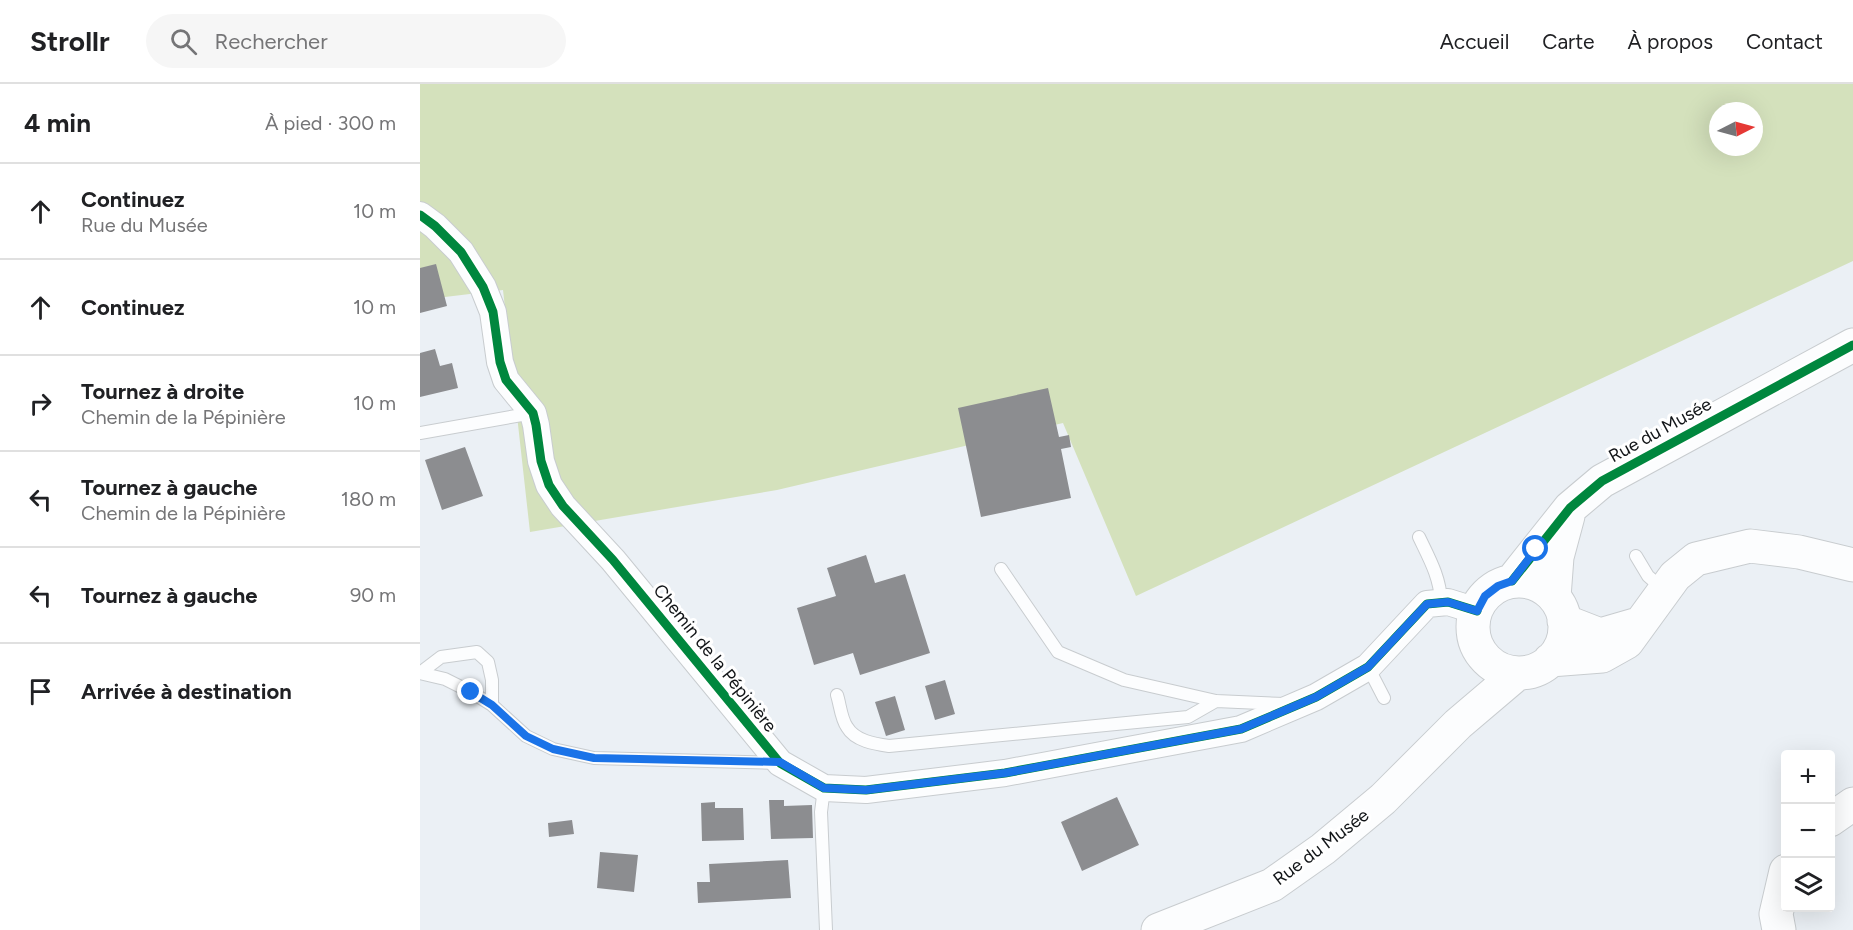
<!DOCTYPE html>
<html lang="fr">
<meta charset="utf-8">
<style>
body{margin:0;font-family:Figtree,sans-serif;background:#f6f6f6;color:#202124}
.controls{position:absolute;right:18px;bottom:18px;display:grid;overflow:hidden;border-radius:6px;box-shadow:0 6px 24px #0002}
.controls button{width:54px;height:54px;display:grid;place-items:center;padding:0;border:0;border-bottom:2px solid #e0e0e0;background:#fff;color:#202124;font:30px sans-serif}
.compass{position:absolute;left:1289px;top:18px;width:54px;height:54px;border-radius:50%;background:#fff;box-shadow:0 6px 24px #0002;rotate:84deg}
.stop{position:absolute;width:18px;height:18px;margin:-14px;border:4px solid #1a73e8;border-radius:50%;background:#fff}
.stop.end{background:#1a73e8;border-color:#fff;box-shadow:0 2px 6px #0008}
.list{margin:0;padding:0;list-style:none}
h2{display:flex;justify-content:space-between;align-items:center;height:78px;margin:0;padding:0 24px;font-size:26px}
h2 small{font-size:20px;font-weight:400;color:#757577}
.list li{display:grid;grid-template-columns:39px 1fr auto;gap:18px;align-items:center;box-sizing:border-box;height:96px;padding:0 24px;border-top:2px solid #e0e0e0}
.list b{display:block;font-size:22px;white-space:nowrap}
.list p{margin:0;font-size:20px;white-space:nowrap;color:#757577}
.list em{font-size:20px;font-style:normal;color:#757577}
.icon{flex:none;width:33px;height:33px;fill:none;stroke:currentColor;stroke-width:2;stroke-linecap:round;stroke-linejoin:round}
.map{position:relative;flex:none;width:1433px;height:846px;overflow:hidden}
header{display:flex;align-items:center;gap:36px;box-sizing:border-box;height:84px;padding:0 30px;background:#fff;border-bottom:2px solid #e0e0e0}
header strong{font-size:28px}
nav{display:flex;gap:33px;margin-inline-start:auto;font-size:21px}
.search{width:420px;height:54px;background:#f6f6f6;display:flex;align-items:center;gap:15px;box-sizing:border-box;padding:0 21px;border-radius:33px;color:#757577;font-size:22px}
main{display:flex}
aside{flex:1;background:#fff}
.map>svg:first-child{display:block}
.green{fill:#d4e1bc;fill-rule:evenodd}
.building{fill:#8c8d90}
.lines{fill:none;stroke-linecap:round;stroke-linejoin:round}
.lane-casing{stroke:#c8cccf;stroke-width:14}
.street-casing{stroke:#c8cccf;stroke-width:28}
.secondary-casing{stroke:#c8cccf;stroke-width:35}
.lane{stroke:#fcfdfe;stroke-width:12}
.street{stroke:#fcfdfe;stroke-width:26}
.secondary{stroke:#fcfdfe;stroke-width:33}
.cycleway-casing{stroke:#fff;stroke-width:13}
.cycleway{stroke:#00873e;stroke-width:9}
.route{stroke:#1a73e8;stroke-width:8}
.labels{text-anchor:middle;stroke-width:6;stroke-linejoin:round;paint-order:stroke}
.street-label{font-size:18px;fill:#111417;stroke:#fff}
</style>
<header>
<strong>Strollr</strong>
<div class="search"><svg class="icon" aria-label="search" viewBox="0 0 24 24"><circle cx="10" cy="10" r="6"/><path d="M15 15l6 6"/></svg>Rechercher</div>
<nav><a>Accueil</a><a>Carte</a><a>À propos</a><a>Contact</a></nav>
</header>
<main>
<aside>
<h2>4 min<small>À pied · 300 m</small></h2>
<ul class="list">
<li><svg class="icon" aria-label="ahead" viewBox="0 0 24 24"><path d="M12 20V5M6 11l6-6 6 6"/></svg><div><b>Continuez</b><p>Rue du Musée</p></div><em>10 m</em></li>
<li><svg class="icon" aria-label="ahead" viewBox="0 0 24 24"><path d="M12 20V5M6 11l6-6 6 6"/></svg><div><b>Continuez</b></div><em>10 m</em></li>
<li><svg class="icon" aria-label="right" viewBox="0 0 24 24"><path d="M7 20v-9h11M14 6l5 5-5 5"/></svg><div><b>Tournez à droite</b><p>Chemin de la Pépinière</p></div><em>10 m</em></li>
<li><svg class="icon" aria-label="left" viewBox="0 0 24 24"><path d="M17 20v-9H6M10 6l-5 5 5 5"/></svg><div><b>Tournez à gauche</b><p>Chemin de la Pépinière</p></div><em>180 m</em></li>
<li><svg class="icon" aria-label="left" viewBox="0 0 24 24"><path d="M17 20v-9H6M10 6l-5 5 5 5"/></svg><div><b>Tournez à gauche</b></div><em>90 m</em></li>
<li><svg class="icon" aria-label="arrive" viewBox="0 0 24 24"><path d="M6 21V4h12l-3 4 3 4H6"/></svg><div><b>Arrivée à destination</b></div></li>
</ul>
</aside>
<div class="map">
<svg width="1433" height="846" viewBox="0 0 1433 846">
<rect width="100%" height="100%" fill="#ebf0f5"/>
<path class="green" d="M0 0H1433V177L716 512 643 339 357 406 110 448 83 206 0 216ZM1298 27H1334V63H1298Z"/>
<path class="building" d="M16 180 27 222 0 229V184Z
M15 265 20 282 32 279 38 304 0 313V269Z
M628 304 639 353 649 351 651 363 641 365 651 414 561 433 538 324Z
M45 363 63 412 22 426 5 376Z
M446 471 455 499 485 490 510 569 440 591 433 569 394 581 377 524 416 512 407 484Z
M525 596 535 630 515 636 505 602Z
M475 612 485 646 466 652 455 618Z
M697 713 719 761 662 787 641 738Z
M349 716H364V722L392 721 393 754 351 755Z
M295 718V724H323L324 756 282 757 281 719Z
M152 736 154 750 129 753 128 739Z
M180 768 218 771 214 808 177 804Z
M368 776 371 814 278 819 277 798H290L289 780Z"/>
<g class="lines">
<g class="lane-casing">
<path id="lane" d="M0 349 113 329
M999 453C1009 474 1020 493 1021 517
M1216 472 1228 492 1244 506
M581 485 638 568 704 596 796 617 864 620
M948 583 964 614
M0 589 25 595 51 608 72 621 106 652 133 665 174 674 359 679
M0 589 21 573 57 568 68 578 72 596V621
M417 611C420 620 421 635 427 643 435 657 455 660 469 662L768 633 796 617
M404 704 401 728 406 846"/>
</g>
<g class="street-casing">
<path id="street" d="M0 131 15 142 41 168 63 203 73 228 80 278 86 296 113 329 116 341 121 377 129 401 143 422 193 476 360 679 404 704 446 706 585 689 821 645 896 613 948 583 1007 520 1028 518 1057 527"/>
</g>
<g class="secondary-casing">
<path id="secondary" d="M1092 497 1150 424 1182 397 1433 261
M1053 543a46 46 0 1 1 92 0a46 46 0 1 1-92 0Z
M1134 513 1137 473 1148 432
M1144 537 1180 551 1218 540
M1130 576 1182 572 1207 558 1255 492 1276 475 1330 462 1379 468 1433 481
M1410 736 1433 720
M738 846 852 801 903 765 963 715 1038 640 1098 589
M1359 846 1356 830 1366 787"/>
</g>
<use href="#lane" class="lane"/>
<use href="#street" class="street"/>
<use href="#secondary" class="secondary"/>
<g class="cycleway-casing">
<path id="cycleway" d="M0 131 15 142 41 168 63 203 73 228 80 278 86 296 113 329 116 341 121 377 129 401 143 422 193 476 360 679 404 704 446 706 585 689 821 645 896 613 948 583 1007 520 1028 518 1057 527
M1092 497 1150 424 1182 397 1433 261"/>
</g>
<use href="#cycleway" class="cycleway"/>
</g>
<g class="lines">
<path class="route" d="M51 608 72 621 106 652 133 665 174 674 360 678 404 704 446 706 585 689 821 645 896 613 948 583 1007 520 1028 518 1057 527 1065 512 1078 502 1092 497 1116 465"/>
</g>
<g class="labels">
<g class="street-label">
<text transform="translate(1240 346) rotate(-29)" y="6">Rue du Musée</text>
<text transform="translate(295 574) rotate(51)" y="6">Chemin de la Pépinière</text>
<text transform="translate(901 763) rotate(-37)" y="6">Rue du Musée</text>
</g>
</g>
</svg>
<div class="controls">
<button>+</button>
<button>−</button>
<button><svg class="icon" aria-label="layers" viewBox="0 0 24 24"><path d="M12 4l9 5-9 5-9-5zM3 14l9 5 9-5"/></svg></button>
</div>
<svg class="compass" viewBox="-18 -18 36 36"><path d="M0-13l5 13h-10z" fill="#e53935"/><path d="M0 13l5-13h-10z" fill="#757577"/></svg>
<div class="stop" style="left:1116px;top:465px"></div>
<div class="stop end" style="left:51px;top:608px"></div>
</div>
</main>
